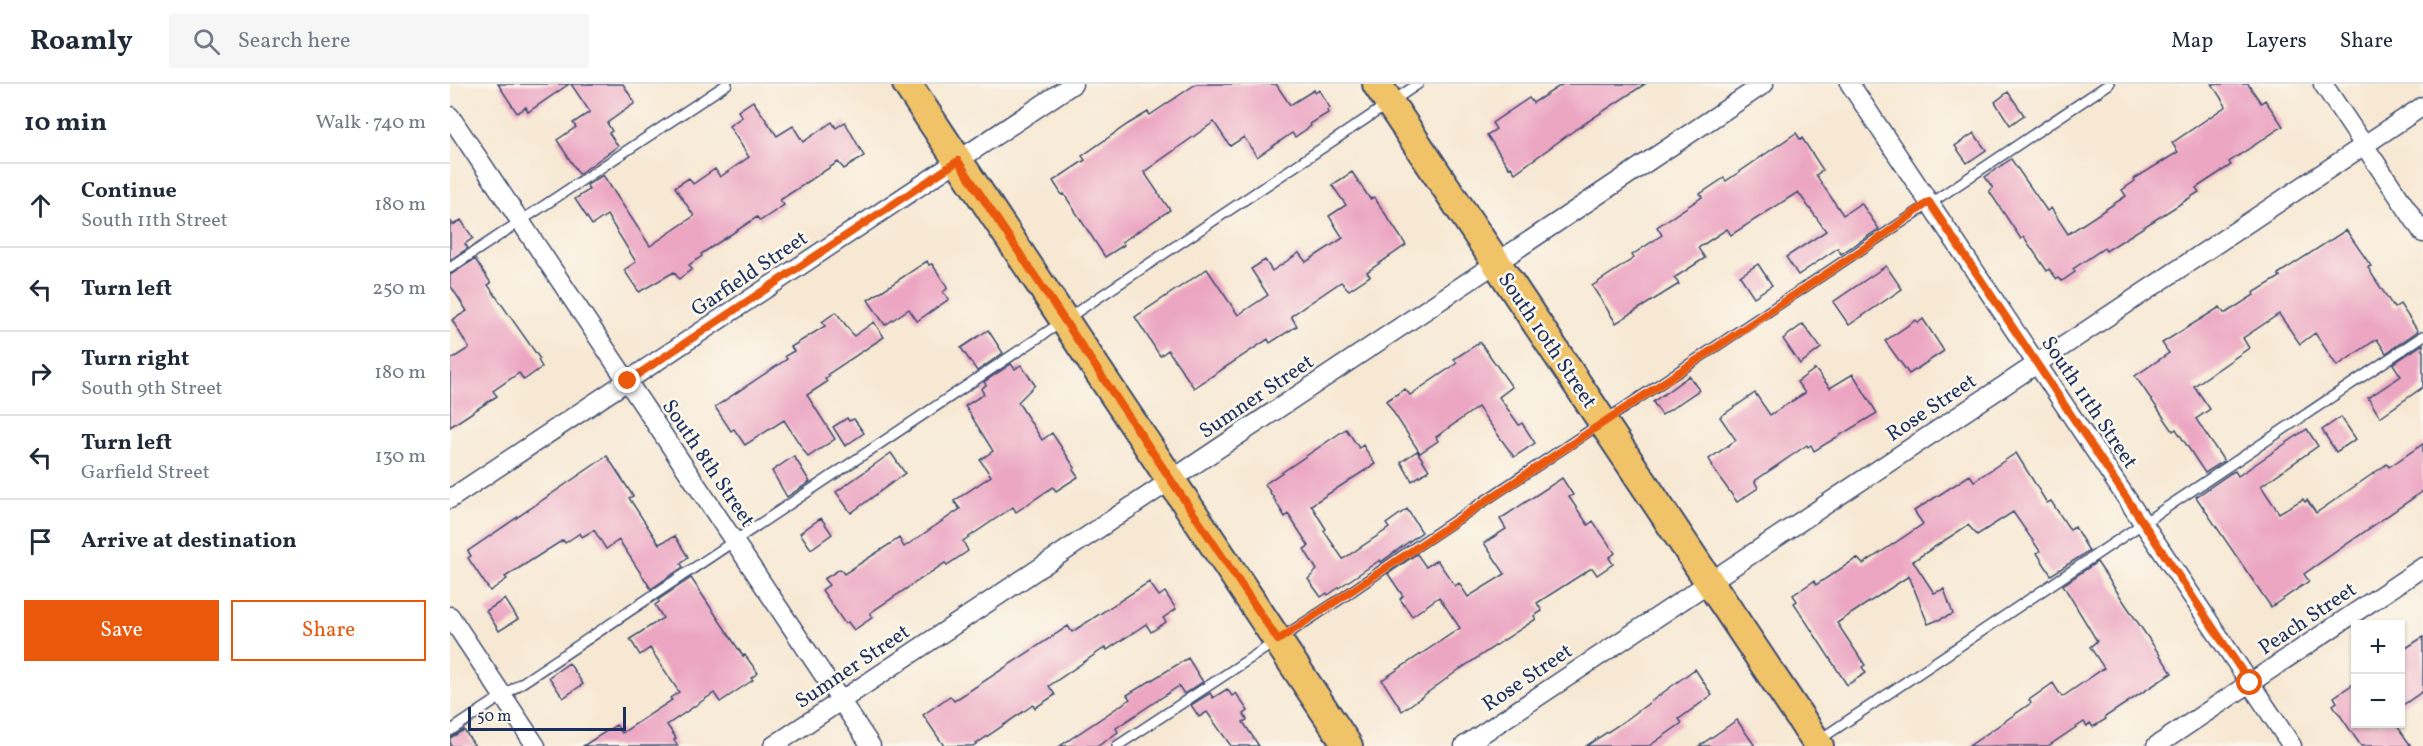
<!DOCTYPE html>
<meta charset="utf-8">
<style>
body{margin:0;font-family:Vollkorn,serif;background:#f6f6f7;color:#1f2937}
.controls{position:absolute;right:18px;bottom:18px;display:grid;overflow:hidden;border-radius:0px;box-shadow:0 2px 4px #0004}
.controls button{width:54px;height:54px;display:grid;place-items:center;padding:0;border:0;border-bottom:2px solid #e0e1e3;background:#fff;color:#1f2937;font:30px sans-serif}
.scale{position:absolute;left:18px;bottom:15px;width:158px;box-sizing:border-box;padding-left:6px;border:3px solid #1b2f5e;border-top:0;font-size:16px;line-height:21px;white-space:nowrap;color:#1b2f5e;-webkit-text-stroke:4px #fbf7ec;paint-order:stroke}
.stop{position:absolute;width:18px;height:18px;margin:-14px;border:4px solid #ea580c;border-radius:50%;background:#fff}
.stop.end{background:#ea580c;border-color:#fff;box-shadow:0 2px 6px #0008}
.list{margin:0;padding:0;list-style:none}
h2{display:flex;justify-content:space-between;align-items:center;height:78px;margin:0;padding:0 24px;font-size:26px}
h2 small{font-size:20px;font-weight:400;color:#747a83}
.list li{display:grid;grid-template-columns:39px 1fr auto;gap:18px;align-items:center;box-sizing:border-box;height:84px;padding:0 24px;border-top:2px solid #e0e1e3}
.list b{display:block;font-size:22px;white-space:nowrap}
.list p{margin:0;font-size:20px;white-space:nowrap;color:#747a83}
.list em{font-size:20px;font-style:normal;color:#747a83}
.actions{display:flex;gap:12px;padding:18px 24px}
.actions a{flex:1;padding:14px 0;border:2px solid #ea580c;border-radius:0px;text-align:center;font-size:21px;color:#ea580c}
.actions .main{background:#ea580c;color:#fff}
.icon{flex:none;width:33px;height:33px;fill:none;stroke:currentColor;stroke-width:2;stroke-linecap:round;stroke-linejoin:round}
.map{position:relative;flex:none;width:1973px;height:662px;overflow:hidden}
header{display:flex;align-items:center;gap:36px;box-sizing:border-box;height:84px;padding:0 30px;background:#fff;border-bottom:2px solid #e0e1e3}
header strong{font-size:28px}
nav{display:flex;gap:33px;margin-inline-start:auto;font-size:21px}
.search{width:420px;height:54px;background:#f6f6f7;display:flex;align-items:center;gap:15px;box-sizing:border-box;padding:0 21px;border-radius:0px;color:#747a83;font-size:22px}
main{display:flex}
aside{flex:1;background:#fff}
.map>svg:first-child{display:block}
.building{fill:#eca6c2}
.lines{fill:none;stroke-linecap:round;stroke-linejoin:round}
.service-casing{stroke:#3c4b70;stroke-width:12}
.minor-casing{stroke:#3c4b70;stroke-width:21}
.primary-casing{stroke:#3c4b70;stroke-width:32}
.service{stroke:#fff;stroke-width:9}
.minor{stroke:#fff;stroke-width:18}
.primary{stroke:#f1c369;stroke-width:28}
.route{stroke:#ea580c;stroke-width:8}
.labels{text-anchor:middle;stroke-width:5;stroke-linejoin:round;paint-order:stroke}
.street-label{font-size:21px;fill:#1b2f5e;stroke:#fbf7ec}
</style>
<header>
<strong>Roamly</strong>
<div class="search"><svg class="icon" aria-label="search" viewBox="0 0 24 24"><circle cx="10" cy="10" r="6"/><path d="M15 15l6 6"/></svg>Search here</div>
<nav><a>Map</a><a>Layers</a><a>Share</a></nav>
</header>
<main>
<aside>
<h2>10 min<small>Walk · 740 m</small></h2>
<ul class="list">
<li><svg class="icon" aria-label="ahead" viewBox="0 0 24 24"><path d="M12 20V5M6 11l6-6 6 6"/></svg><div><b>Continue</b><p>South 11th Street</p></div><em>180 m</em></li>
<li><svg class="icon" aria-label="left" viewBox="0 0 24 24"><path d="M17 20v-9H6M10 6l-5 5 5 5"/></svg><div><b>Turn left</b></div><em>250 m</em></li>
<li><svg class="icon" aria-label="right" viewBox="0 0 24 24"><path d="M7 20v-9h11M14 6l5 5-5 5"/></svg><div><b>Turn right</b><p>South 9th Street</p></div><em>180 m</em></li>
<li><svg class="icon" aria-label="left" viewBox="0 0 24 24"><path d="M17 20v-9H6M10 6l-5 5 5 5"/></svg><div><b>Turn left</b><p>Garfield Street</p></div><em>130 m</em></li>
<li><svg class="icon" aria-label="arrive" viewBox="0 0 24 24"><path d="M6 21V4h12l-3 4 3 4H6"/></svg><div><b>Arrive at destination</b></div></li>
</ul>
<div class="actions"><a class="main">Save</a><a>Share</a></div>
</aside>
<div class="map">
<svg width="1973" height="662" viewBox="0 0 1973 662">
<rect width="100%" height="100%" fill="#fbf7ec"/>
<filter id="ink" filterUnits="userSpaceOnUse"><feTurbulence type="fractalNoise" baseFrequency=".0167" numOctaves="2"/><feDisplacementMap in="SourceGraphic" scale="12" xChannelSelector="R" yChannelSelector="G"/><feConvolveMatrix kernelMatrix="1 2 1 2 8 2 1 2 1" color-interpolation-filters="sRGB"/></filter>
<filter id="wash" filterUnits="userSpaceOnUse"><feTurbulence type="fractalNoise" baseFrequency=".008" numOctaves="4" result="noise"/><feDisplacementMap in="SourceGraphic" scale="24" xChannelSelector="R" yChannelSelector="G"/><feGaussianBlur stdDeviation="1.35" result="paint"/><feColorMatrix in="noise" values="0 0 0 0 0 0 0 0 0 0 0 0 0 0 0 0 0 1.4 0 .05"/><feComposite in="paint" operator="in"/></filter>
<g filter="url(#wash)">
<rect width="100%" height="100%" fill="#f7e8d3"/>
<g id="blocks">
<path class="building" d="M48 0H119L78 28 76 23 67 29Z
M121 0H173L185 19 157 39 162 47 159 49 168 62 129 90 107 56 126 43 123 39 140 28Z
M746 0H826L840 21 864 6 865 9 869 6 880 24 877 26 878 29 860 40 861 42 845 53 842 49 807 73 794 53 780 62 764 38 694 88 720 126 672 158 674 161 655 173 614 110 612 111 603 97 635 76 632 72 678 40 698 28 700 31Z
M1113 0H1195L1126 45 1065 89 1061 83 1059 84 1037 51 1046 45 1042 39 1079 14 1083 19Z
M1762 0H1798L1811 19 1815 16 1833 42 1779 78 1781 81 1746 104 1749 108 1656 167 1654 164 1623 185 1625 188 1612 197 1609 194 1607 195 1599 185 1597 187 1574 153 1571 155 1539 107 1543 104 1535 93 1561 75 1597 127 1601 124 1618 150 1676 112 1672 106 1685 97 1684 95 1728 68 1722 59 1776 22Z
M1558 8 1574 31 1560 41 1545 18Z
M303 17 327 52 343 42 353 58 382 38 386 44 395 38 414 72 394 85 388 78 330 116 334 121 310 137 307 133 251 170 252 172 239 181 242 185 229 195 224 188 189 208 174 186 186 178 157 131 142 141 125 115 139 106 137 101 153 91 200 162 244 132 225 103 239 94 243 100 265 85 270 93 299 73 279 42 292 33 288 27Z
M1346 49 1350 55 1352 54 1373 86 1366 91 1393 131 1411 119 1429 145 1391 170 1388 164 1348 191 1336 173 1376 147 1348 108 1281 151 1277 145 1248 164 1255 174 1224 194 1229 200 1166 239 1142 202 1184 174 1182 171 1212 151 1207 143 1252 113 1250 110 1274 94 1276 97Z
M1524 49 1536 66 1517 79 1505 62Z
M902 88 920 115 924 113 956 161 917 188 920 192 899 206 891 198 841 232 847 242 820 259 818 255 744 304 718 266 710 272 685 233 757 185 788 231 818 211 801 185 815 176 822 187 849 169 856 178 893 154 879 132 896 121 882 101Z
M0 136 3 141 11 136 23 154 15 160 18 164 0 176Z
M1896 146 1921 182 1918 183 1921 189 1944 224 1950 220 1968 247 1936 269 1927 255 1887 282 1865 249 1850 260 1829 230 1793 254 1799 264 1744 302 1760 325 1746 335 1774 377 1755 389 1726 345 1723 347 1685 292 1719 269 1712 259 1770 223 1774 229H1776L1804 211 1803 209 1830 193 1828 190Z
M25 175 41 199 38 201 90 275 88 276 92 283 74 296 69 289 43 307 47 312 0 343V276L19 264 2 236 17 227 0 201V191Z
M477 177 479 181 482 180 496 201 497 205 493 208 499 215 467 237 459 225 435 241 418 216Z
M1308 180 1322 201 1304 213 1290 192Z
M1436 182 1452 205 1399 241 1383 218Z
M386 228 404 252 424 238 434 253 378 290 380 292 375 295 377 298 357 311 385 355 358 373 334 336 295 361 284 345 281 347 265 323 337 275 335 272 344 267 341 263 375 242 372 238Z
M1473 235 1494 267 1459 290 1435 257 1466 236 1468 239Z
M1353 240 1371 264 1350 280 1333 255Z
M538 246 553 269 527 287 511 264Z
M1030 258 1062 303 1049 313 1069 341 1072 339 1085 359 1064 373 1028 323 986 353 988 357 970 369 936 317 955 305 960 311 1007 279 1004 275Z
M1973 260V303L1930 333 1918 314 1951 292 1943 280Z
M561 280 565 285 571 281 585 301 568 318 592 356 602 349 625 384 623 386 628 393 606 407 603 403 566 428 563 423 513 457 518 467 497 481 495 479 420 529 423 533 404 546 398 538 395 540 372 506 379 501 374 495 390 485 394 490 449 454 454 463 510 425 504 417 541 392 530 376 543 367 515 322 534 310 531 305 536 301 534 298Z
M1365 285 1380 304 1403 290 1427 329 1364 367 1361 361 1358 363 1357 361 1306 396 1305 398 1308 404 1287 418 1262 383 1263 382 1259 375 1286 356 1270 333 1305 309 1320 331 1355 309 1347 298Z
M1239 292 1249 306 1212 331 1203 318Z
M1891 333 1906 355 1886 368 1872 346Z
M397 334 399 337 404 335 414 349 395 362 383 343Z
M896 345 909 364 913 361 925 380 861 421 876 445 874 447 893 475 939 444 936 440 957 425 972 448 931 478 930 476 878 511 877 509 871 513 858 495 867 486 854 465 859 462 838 430 835 433 815 400Z
M1857 345 1868 362 1811 402 1829 429 1853 415 1855 418 1857 416 1866 429 1937 380 1939 383 1973 360V407L1854 490 1859 497 1821 523 1746 413 1781 389 1785 387 1788 392Z
M967 367 979 386 962 397 951 378Z
M441 369 455 389 401 429 386 408Z
M1566 369 1597 419 1601 417 1620 446 1625 443 1639 467 1601 491 1587 469 1590 467 1563 428 1527 451 1518 441 1463 477 1484 509 1494 505 1503 530 1478 540 1459 492 1387 539 1415 581 1412 583 1416 589 1397 601 1344 519 1347 517 1343 511 1364 497 1366 501 1407 474 1413 480 1473 440 1464 427 1520 391 1524 397Z
M157 372 183 412 179 414 209 460 225 452 238 473 231 480 233 483 201 505 169 456 156 465 144 446 132 453 130 449 115 459 113 456 55 493 57 495 40 507 18 474 21 472 18 467Z
M344 372 360 398 337 413 322 387Z
M1112 394 1123 411 1119 413 1138 441 1143 437 1165 469 1159 474 1163 480 1147 491 1143 485H1140L1087 519 1092 527 1084 532 1086 535 1010 585 952 627 932 596 1010 544 989 513 962 532 950 515 953 512 938 490 967 470 976 483 987 476 1005 502 1009 499 1018 513 1055 490 1034 459 1056 445 1050 435Z
M371 434 382 450 361 465 350 449Z
M1647 478 1722 589 1655 633 1656 635 1643 643 1640 639 1637 642 1634 638 1598 662H1519L1581 619 1579 616 1603 599 1612 613 1654 584 1640 563 1647 557 1613 501Z
M241 494 293 572 295 571 308 589 301 594 303 596 270 618 264 609 217 641 226 654 224 656 228 662H133L166 641 172 649 222 616 220 614 229 608 200 564 190 571 180 555 213 534 205 521 209 518 208 516Z
M699 498 709 512 715 508 726 525 713 534 716 538 701 548 696 540 657 566 656 563 599 602 605 611 585 624 583 621 523 662H494L473 631 500 612 504 617 618 542 622 548Z
M55 515 68 535 49 547 36 527Z
M1973 553V607L1950 623V568Z
M738 574 753 598 734 610 729 602 666 644 668 648 648 662H610L680 615 677 611Z
M119 579 133 600 113 614 99 593Z
M1245 585 1262 611 1229 635 1232 639 1199 662H1136L1176 636Z
M1905 599V639H1945L1961 662H1911L1883 621 1887 618 1884 613Z
M777 605 782 612 786 609 798 627 794 630 797 636 793 638 809 662H781L757 628 749 633 741 621 760 609 763 614Z
M1287 636 1305 662H1249Z
M14 646 25 662H0V654Z"/>
</g>
</g>
<g filter="url(#ink)">
<use href="#blocks" fill-opacity="0" stroke="#3c4b70" stroke-width="1.5"/>
<g class="lines">
<g class="service-casing">
<path id="service" d="M0 184 277 0
M0 647 968 0
M1369 656 1973 252
M667 662 895 512 955 470 1659 0"/>
</g>
<g class="minor-casing">
<path id="minor" d="M1400 0 1842 662
M1873 0 1973 149
M0 32 421 662
M0 415 623 0
M0 532 86 662
M323 662 1314 0
M1014 662 1973 22
M1706 662 1973 483"/>
</g>
<g class="primary-casing">
<path id="primary" d="M457 0 898 662
M927 0 1369 662"/>
</g>
<use href="#service" class="service"/>
<use href="#minor" class="minor"/>
<use href="#primary" class="primary"/>
</g>
</g>
<g class="lines" filter="url(#ink)">
<path class="route" d="M178 297 508 77 828 556 1434 151 1479 118 1800 599"/>
</g>
<g class="labels">
<g class="street-label">
<text transform="translate(299 189) rotate(-34)" y="7">Garfield Street</text>
<text transform="translate(1098 256) rotate(56)" y="7">South 10th Street</text>
<text transform="translate(806 312) rotate(-34)" y="7">Sumner Street</text>
<text transform="translate(1640 318) rotate(56)" y="7">South 11th Street</text>
<text transform="translate(1481 323) rotate(-34)" y="7">Rose Street</text>
<text transform="translate(259 379) rotate(56)" y="7">South 8th Street</text>
<text transform="translate(1857 534) rotate(-34)" y="7">Peach Street</text>
<text transform="translate(402 582) rotate(-34)" y="7">Sumner Street</text>
<text transform="translate(1077 593) rotate(-34)" y="7">Rose Street</text>
</g>
</g>
</svg>
<div class="controls">
<button>+</button>
<button>−</button>
</div>
<div class="scale">50 m</div>
<div class="stop" style="left:1800px;top:599px"></div>
<div class="stop end" style="left:178px;top:297px"></div>
</div>
</main>
